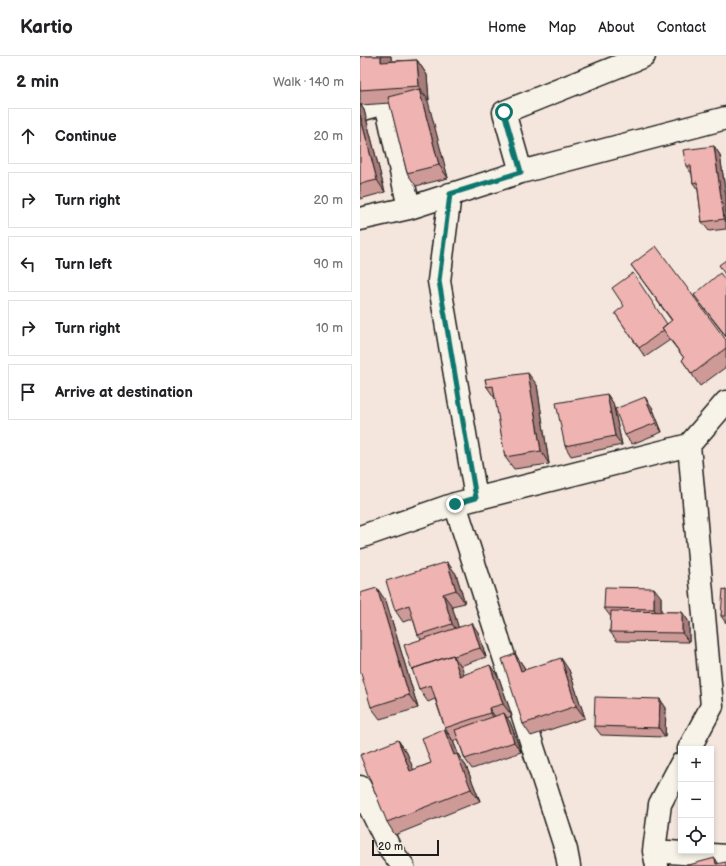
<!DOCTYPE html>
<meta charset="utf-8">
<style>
body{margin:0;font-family:"Balsamiq Sans",sans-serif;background:#f2f2f2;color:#202124}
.controls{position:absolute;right:12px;bottom:12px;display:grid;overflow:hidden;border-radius:0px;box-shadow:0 2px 6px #0003}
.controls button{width:36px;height:36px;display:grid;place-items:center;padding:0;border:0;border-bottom:1px solid #e0e0e0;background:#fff;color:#202124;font:20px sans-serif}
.scale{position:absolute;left:12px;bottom:10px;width:67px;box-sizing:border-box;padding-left:4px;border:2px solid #1c1c1c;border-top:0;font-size:11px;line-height:14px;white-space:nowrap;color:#1c1c1c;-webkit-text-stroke:3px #f7f3e8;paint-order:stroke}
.stop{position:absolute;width:12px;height:12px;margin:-9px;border:3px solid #0f766e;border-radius:50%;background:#fff}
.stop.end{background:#0f766e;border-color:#fff;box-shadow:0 1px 4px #0008}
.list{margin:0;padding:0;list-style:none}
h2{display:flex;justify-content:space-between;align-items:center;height:52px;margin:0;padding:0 16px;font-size:17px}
h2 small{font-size:13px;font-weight:400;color:#757577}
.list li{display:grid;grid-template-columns:26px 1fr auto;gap:12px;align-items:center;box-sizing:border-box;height:56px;margin:0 8px 8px;padding:0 8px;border:1px solid #e0e0e0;border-radius:0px}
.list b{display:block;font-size:15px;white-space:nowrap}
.list em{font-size:13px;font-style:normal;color:#757577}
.icon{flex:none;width:22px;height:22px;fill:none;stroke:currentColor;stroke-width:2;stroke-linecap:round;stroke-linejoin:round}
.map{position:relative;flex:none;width:366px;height:810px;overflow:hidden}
header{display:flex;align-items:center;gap:24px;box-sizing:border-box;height:56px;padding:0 20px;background:#fff;border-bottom:1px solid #e0e0e0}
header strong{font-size:19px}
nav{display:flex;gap:22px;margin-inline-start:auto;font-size:14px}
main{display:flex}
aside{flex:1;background:#fff}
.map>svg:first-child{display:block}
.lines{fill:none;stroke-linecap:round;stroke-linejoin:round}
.minor-casing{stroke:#1c1c1c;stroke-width:25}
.minor{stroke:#f7f3e8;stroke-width:22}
.wall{fill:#ce9a98;stroke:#1c1c1c}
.shaded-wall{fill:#a77d7c;stroke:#1c1c1c}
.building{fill:#efb3b1;stroke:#1c1c1c}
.route{stroke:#0f766e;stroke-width:5}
</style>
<header>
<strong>Kartio</strong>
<nav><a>Home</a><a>Map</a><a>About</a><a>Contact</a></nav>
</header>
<main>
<aside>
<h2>2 min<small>Walk · 140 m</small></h2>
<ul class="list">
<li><svg class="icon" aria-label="ahead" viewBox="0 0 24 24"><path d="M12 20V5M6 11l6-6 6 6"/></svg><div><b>Continue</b></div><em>20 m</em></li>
<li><svg class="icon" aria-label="right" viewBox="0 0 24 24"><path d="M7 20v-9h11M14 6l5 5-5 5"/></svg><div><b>Turn right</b></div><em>20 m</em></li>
<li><svg class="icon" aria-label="left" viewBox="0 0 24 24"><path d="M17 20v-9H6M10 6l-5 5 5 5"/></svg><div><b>Turn left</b></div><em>90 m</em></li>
<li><svg class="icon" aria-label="right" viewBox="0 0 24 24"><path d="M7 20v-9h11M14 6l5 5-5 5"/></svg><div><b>Turn right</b></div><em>10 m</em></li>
<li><svg class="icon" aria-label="arrive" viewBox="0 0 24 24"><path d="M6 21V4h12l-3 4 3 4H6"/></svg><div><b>Arrive at destination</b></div></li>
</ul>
</aside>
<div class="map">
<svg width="366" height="810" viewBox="0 0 366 810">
<rect width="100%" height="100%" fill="#f5e6dd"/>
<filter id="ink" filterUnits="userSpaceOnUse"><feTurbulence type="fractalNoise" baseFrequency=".025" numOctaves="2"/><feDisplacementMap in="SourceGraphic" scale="8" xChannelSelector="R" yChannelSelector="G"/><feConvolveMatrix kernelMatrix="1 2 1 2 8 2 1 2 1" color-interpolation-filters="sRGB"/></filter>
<g filter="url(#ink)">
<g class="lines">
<g class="minor-casing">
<path id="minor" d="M0 54 26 47 49 152
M161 116 144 56 284 0
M90 138 79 225 116 442
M0 163 49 152 161 116 366 62
M95 448 206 794 209 810
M0 481 95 448 329 389 366 346
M329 693 352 650 329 389
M0 731 30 793 43 810
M294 795 366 800
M297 810 294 795 300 748 321 708"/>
</g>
<use href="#minor" class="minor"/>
</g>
<path class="wall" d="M0 0H31V5L57 4 67 19 69 44H67L88 122 56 130 47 117 30 47 1 49 4 54 25 136 0 143Z
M354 90 360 99 366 140V173L349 175 342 166 338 134 333 127 332 118 326 110Z
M271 209 366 284V311L340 330 322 304 324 302 310 284 285 301 255 257 307 268 312 265Z
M366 225V281L334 239Z
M125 323 177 329 189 408 154 413 145 401 136 344 127 331Z
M247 338 253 347 262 389 211 400 205 390Z
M292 351 302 376 272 388 265 379Z
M87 506 96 518 105 547 92 550 98 571 118 576 126 601 100 610 104 618 139 622 152 660 147 662 150 666 161 696 112 713 105 703 98 683 93 685 85 672 75 643 68 646 59 633 61 583 58 579 53 563 43 566 35 554Z
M366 534V567L361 560Z
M301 541V556H322L329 566V586L257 585 250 576 251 561 244 552Z
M26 545 58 652 20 663 11 651Z
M155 598 164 611 165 613 209 614 225 662 171 680 163 668Z
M300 643 306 652 305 681 241 679 234 670Z
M38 684 47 697 53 714 71 707 93 685 99 700 106 710 120 745 35 779 27 766Z"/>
<path class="shaded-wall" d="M21 0H31L32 20 21 6Z
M57 4 67 19 69 44 59 30Z
M59 33 68 45 88 122 79 109Z
M0 48 4 54 25 136 17 124 0 59Z
M354 90 360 99 366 140V166L364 163Z
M168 317 177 329 189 408 181 395Z
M247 338 253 347 262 389 255 380Z
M285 341 292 351 302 376 296 367Z
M87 506 96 518 105 547 96 534Z
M17 532 26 545 58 652 49 639Z
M294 532 301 541V562L294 553Z
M83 538 92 550 101 580 92 568Z
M322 556 329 566V586L322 577Z
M112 567 118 576 126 601 120 592Z
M155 598 164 611 169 627 161 615Z
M93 599 102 611 108 632 100 620Z
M201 602 209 614 225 662 216 650Z
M130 609 139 622 152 660 143 648Z
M300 643 306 652 305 681 299 672Z
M129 652 138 665 139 669 130 657Z
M144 657 150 666 161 696 154 686Z
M84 673 93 685 99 700 106 710 120 745 111 733 94 699Z
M38 684 47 697 59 727 50 715Z
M355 802 360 810 356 808Z"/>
<path class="building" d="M0 0H21V6L57 4 59 30 0 34Z
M59 33 79 109 47 117 28 41Z
M0 59 17 124 0 128Z
M354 90 364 163 342 166 337 126 333 127 331 110H326L323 94Z
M296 190 366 284V292L332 318 322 304 324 302 302 272 312 264 271 209Z
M366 204V220L359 209Z
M273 217 307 268 302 272 304 274 279 292 255 257 264 250 252 232Z
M360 217 366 225V280L334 239Z
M168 317 181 395 145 401 133 330 127 331 125 323Z
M247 338 255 380 205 390 196 347Z
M285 341 296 367 265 379 255 353Z
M87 506 96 534 83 538 92 568 58 579 49 549 35 554 26 525Z
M245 531 294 532V553L244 552Z
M17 532 49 639 11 651 0 614V537Z
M363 533 366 534V560H361Z
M251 555 322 556V577L250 576Z
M112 567 120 592 94 600 93 599 52 613V614L44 589Z
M155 598 161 615 201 602 216 650 163 668 142 603Z
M93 599 100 620 130 609 143 648 129 652 130 657 85 672 71 629 59 633 52 613Z
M235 641 300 643 299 672 234 670Z
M144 657 154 686 105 703 95 674Z
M84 673 94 699 97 698 111 733 27 766 0 699 38 684 50 715 71 707 62 682Z
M355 802 356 808 366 806V810H325Z"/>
</g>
<g class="lines" filter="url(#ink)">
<path class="route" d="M95 448 116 442 79 225 90 138 161 116 144 56"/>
</g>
</svg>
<div class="controls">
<button>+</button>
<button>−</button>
<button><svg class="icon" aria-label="locate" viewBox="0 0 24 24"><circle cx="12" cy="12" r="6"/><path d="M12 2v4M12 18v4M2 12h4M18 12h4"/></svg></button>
</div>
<div class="scale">20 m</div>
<div class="stop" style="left:144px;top:56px"></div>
<div class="stop end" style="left:95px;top:448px"></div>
</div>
</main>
